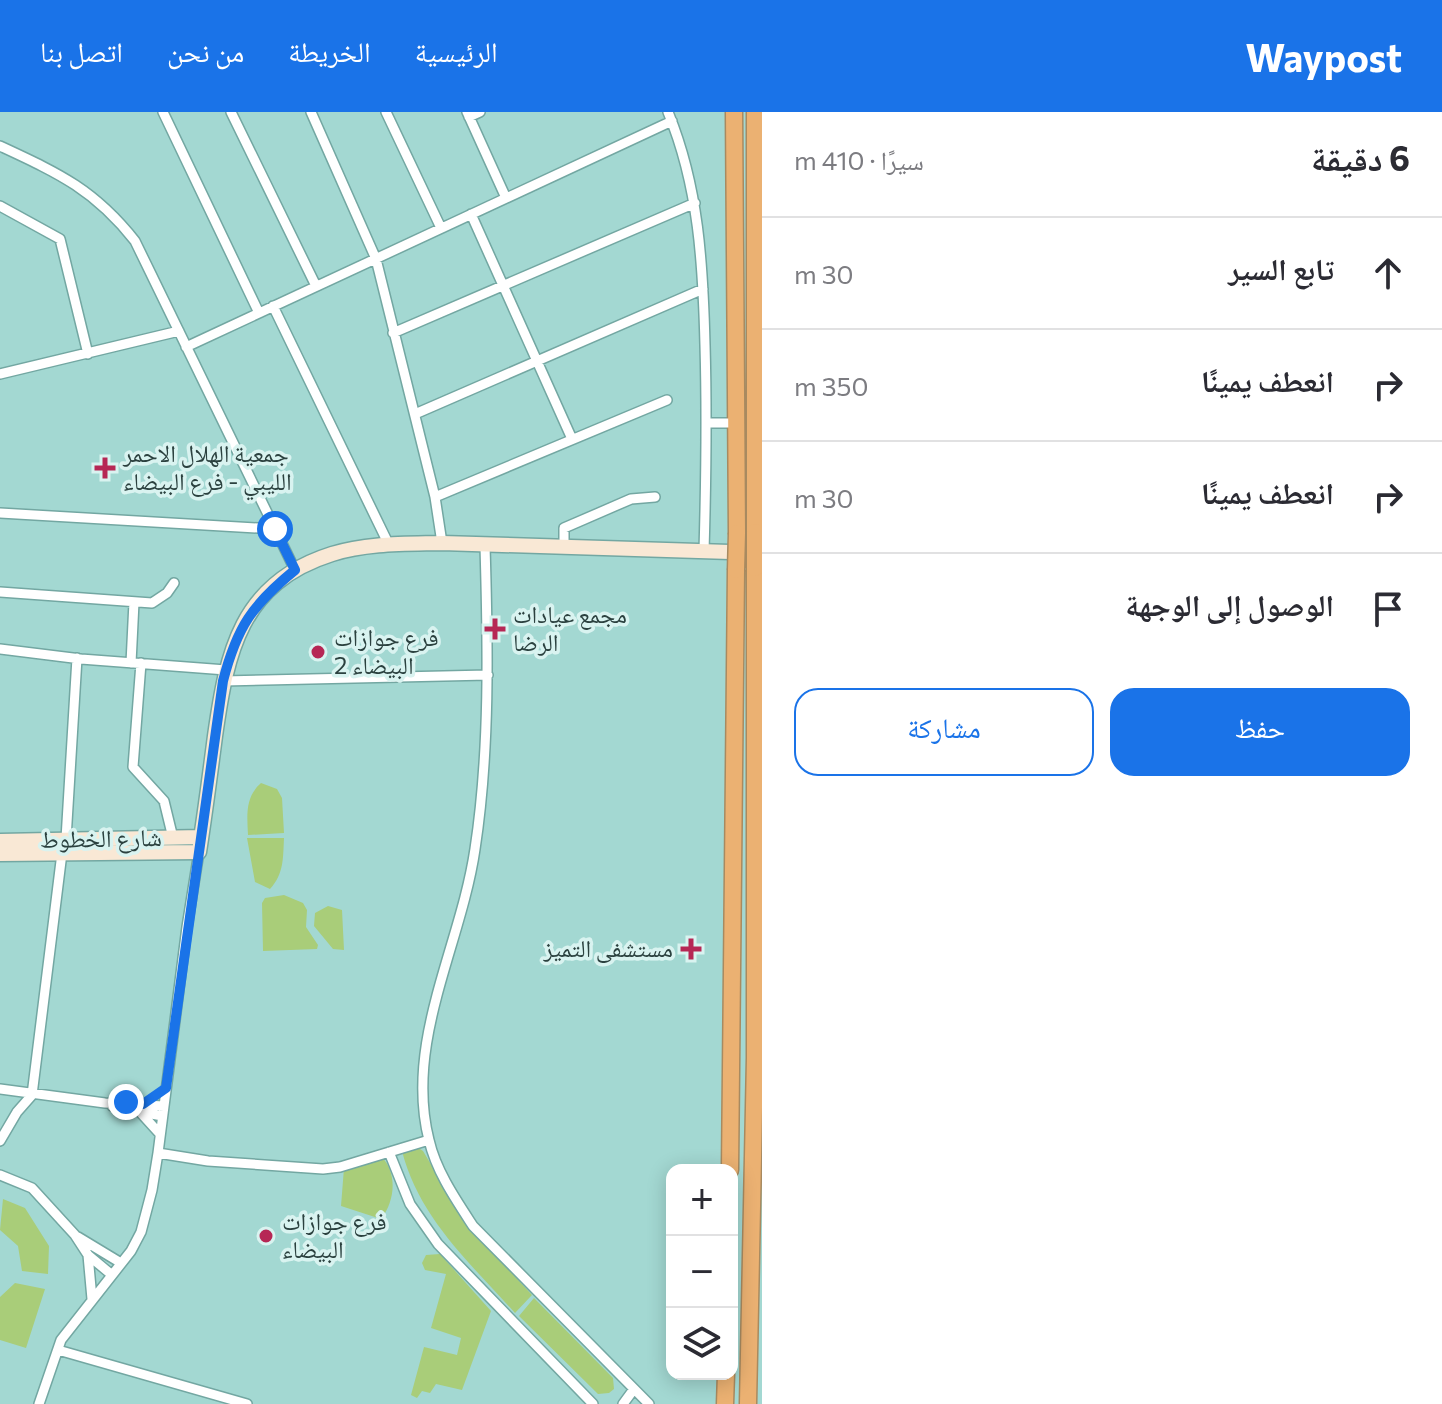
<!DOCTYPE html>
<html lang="ar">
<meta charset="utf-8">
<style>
body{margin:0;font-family:Commissioner,"Noto Naskh Arabic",sans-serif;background:#f7f7f7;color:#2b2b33;direction:rtl}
.controls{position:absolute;right:24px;bottom:24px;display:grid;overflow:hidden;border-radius:16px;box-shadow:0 4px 20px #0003}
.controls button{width:72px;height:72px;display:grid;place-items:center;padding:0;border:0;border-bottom:2px solid #e1e1e2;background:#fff;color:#2b2b33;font:40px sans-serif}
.stop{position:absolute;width:24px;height:24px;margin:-18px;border:6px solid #1a73e8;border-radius:50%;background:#fff}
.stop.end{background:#1a73e8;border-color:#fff;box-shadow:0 2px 8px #0008}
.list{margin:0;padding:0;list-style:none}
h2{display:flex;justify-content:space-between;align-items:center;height:104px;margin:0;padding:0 32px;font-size:34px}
h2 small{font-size:26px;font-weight:400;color:#7c7c81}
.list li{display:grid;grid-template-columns:52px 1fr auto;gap:24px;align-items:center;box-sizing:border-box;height:112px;padding:0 32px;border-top:2px solid #e1e1e2}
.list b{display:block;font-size:30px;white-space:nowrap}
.list em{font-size:26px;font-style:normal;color:#7c7c81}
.actions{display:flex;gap:16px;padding:24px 32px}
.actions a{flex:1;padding:18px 0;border:2px solid #1a73e8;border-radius:24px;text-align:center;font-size:28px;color:#1a73e8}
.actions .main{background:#1a73e8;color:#fff}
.icon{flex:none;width:44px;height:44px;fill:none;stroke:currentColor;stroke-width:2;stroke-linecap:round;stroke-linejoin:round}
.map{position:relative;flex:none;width:762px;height:1292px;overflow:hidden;direction:ltr}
header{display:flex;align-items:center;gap:48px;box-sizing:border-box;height:112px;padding:0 40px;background:#1a73e8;color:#fff}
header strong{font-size:38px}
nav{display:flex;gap:44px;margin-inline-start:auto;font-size:28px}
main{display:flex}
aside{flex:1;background:#fff}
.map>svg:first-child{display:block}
.green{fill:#a9cd79}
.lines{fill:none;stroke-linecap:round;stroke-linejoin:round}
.street-casing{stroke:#73a7a2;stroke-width:12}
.secondary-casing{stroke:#73a7a2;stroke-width:17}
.highway-casing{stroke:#a88a60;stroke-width:19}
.street{stroke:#fff;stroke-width:9}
.secondary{stroke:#f9e8d5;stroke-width:14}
.highway{stroke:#ebb172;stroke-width:16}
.highway-bridge-casing{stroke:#a88a60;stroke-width:19;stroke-linecap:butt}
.highway-bridge{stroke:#ebb172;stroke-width:16}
.route{stroke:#1a73e8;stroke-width:10}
.poi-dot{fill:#b62755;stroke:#d9f3f0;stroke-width:3}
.labels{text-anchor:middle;stroke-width:7;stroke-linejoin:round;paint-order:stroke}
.poi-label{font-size:24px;fill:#2b413f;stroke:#d9f3f0;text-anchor:start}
.street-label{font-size:24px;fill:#2b413f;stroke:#d9f3f0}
</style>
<header>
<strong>Waypost</strong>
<nav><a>الرئيسية</a><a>الخريطة</a><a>من نحن</a><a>اتصل بنا</a></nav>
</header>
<main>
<aside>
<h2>6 دقيقة<small>سيرًا · 410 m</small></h2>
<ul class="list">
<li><svg class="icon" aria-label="ahead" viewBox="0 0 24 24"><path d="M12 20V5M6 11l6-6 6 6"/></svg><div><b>تابع السير</b></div><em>30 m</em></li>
<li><svg class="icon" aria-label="right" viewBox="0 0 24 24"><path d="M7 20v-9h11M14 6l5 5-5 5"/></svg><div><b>انعطف يمينًا</b></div><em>350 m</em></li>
<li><svg class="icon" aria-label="right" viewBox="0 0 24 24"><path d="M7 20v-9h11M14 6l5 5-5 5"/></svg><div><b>انعطف يمينًا</b></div><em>30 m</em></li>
<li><svg class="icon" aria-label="arrive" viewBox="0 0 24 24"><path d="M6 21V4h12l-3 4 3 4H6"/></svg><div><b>الوصول إلى الوجهة</b></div></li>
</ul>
<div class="actions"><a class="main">حفظ</a><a>مشاركة</a></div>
</aside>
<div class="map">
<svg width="762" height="1292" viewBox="0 0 762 1292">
<rect width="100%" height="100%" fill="#a3d8d2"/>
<path class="green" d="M261 671 277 677 282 686 284 721 248 723C247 703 245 685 261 671Z
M247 726H284C283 746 284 762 270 777L255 770Z
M284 783 303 791 307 798 306 815 318 833 317 837 263 839 262 791 265 786Z
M328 794 342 798 344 838 333 837 314 814 315 801Z
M417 1035 423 1039 466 1111 532 1183 515 1201C471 1152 419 1106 402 1039Z
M381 1044C398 1061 395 1089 381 1107L341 1094 344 1056Z
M3 1087 25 1096 49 1134 48 1162 22 1159 18 1134 0 1118Z
M440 1142 491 1199 462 1278 436 1272 430 1281 422 1279 417 1286 411 1283 424 1235 457 1243 461 1226 431 1216 446 1162 425 1158 422 1151 426 1143Z
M15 1171 45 1177 26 1236 0 1228V1185Z
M534 1186 613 1266 614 1277 609 1281 598 1282 519 1204Z"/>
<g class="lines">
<g class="street-casing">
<path id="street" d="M163 0 259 201
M231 0 316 174
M311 0 376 147 435 385 442 431
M386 0 441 116
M467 0 506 86
M668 0C699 75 703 153 705 233 707 302 706 370 704 439
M469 5 480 0
M0 34C58 61 94 77 135 129L295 458
M0 94 60 127 88 242
M471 102 572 327
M273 194 389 433
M393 221 695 91
M186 235 672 9
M0 262 179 219
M415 302 703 177
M706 311H736
M435 385 667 288
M0 401 275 417
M564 433V416L631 387 655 385
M485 434C488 533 490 639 475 737 461 833 404 930 429 1028 436 1059 456 1088 473 1114L649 1292
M0 480 152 491 167 481 174 471
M0 537 81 547 226 558
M131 551 134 490
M141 551 133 655 164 689 173 726
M223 569 488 563
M66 727 77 546
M0 977 105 991 164 994
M112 994 162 1004
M140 1000 160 1022
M0 1029 17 1000 32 983 62 741
M389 1040 410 1092 438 1132 593 1292
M158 1041 208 1049 323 1057 340 1055 429 1028
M0 1063 32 1076 75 1123 88 1143 112 1163
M78 1125 121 1151
M88 1143 92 1187
M58 1238 247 1292
M39 1292 61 1228 131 1139 141 1120 152 1078 158 1041 187 815 199 740
M623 1292 634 1277"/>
</g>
<g class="secondary-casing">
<path id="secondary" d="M0 729 201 725
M0 742 199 740C205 701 210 663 215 624 227 540 240 471 332 442 367 431 406 432 442 431L762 441"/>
</g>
<g class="highway-casing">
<path id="highway" d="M734 0 737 421
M755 0V420
M730 1058 736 458
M725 1292 726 1262
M748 1292 755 946V456"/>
</g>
<use href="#street" class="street"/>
<use href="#secondary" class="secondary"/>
<use href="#highway" class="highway"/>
<g class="highway-bridge-casing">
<path id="highway-bridge" d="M755 456V420
M736 458 737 421"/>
</g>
<use href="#highway-bridge" class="highway-bridge"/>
</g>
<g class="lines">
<path class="route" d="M126 990 143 992 166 976 223 569C237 515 252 493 295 458L275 417"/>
</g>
<g class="poi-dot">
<path d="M101 344h8v8h8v8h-8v8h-8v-8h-8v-8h8z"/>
<path d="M491 505h8v8h8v8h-8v8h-8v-8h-8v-8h8z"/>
<circle cx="318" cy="540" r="8"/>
<path d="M687 825h8v8h8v8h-8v8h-8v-8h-8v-8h8z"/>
<circle cx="266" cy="1124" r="8"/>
</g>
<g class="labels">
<g class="poi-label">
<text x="123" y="350">جمعية الهلال الاحمر<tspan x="123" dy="28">الليبي - فرع البيضاء</tspan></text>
<text x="513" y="511">مجمع عيادات<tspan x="513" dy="28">الرضا</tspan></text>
<text x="334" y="534">فرع جوازات<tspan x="334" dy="28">البيضاء 2</tspan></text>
<text x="673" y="845" text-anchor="end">مستشفى التميز</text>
<text x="282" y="1118">فرع جوازات<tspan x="282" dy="28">البيضاء</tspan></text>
</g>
<g class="street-label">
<text transform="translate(101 727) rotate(-1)" y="8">شارع الخطوط</text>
</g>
</g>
</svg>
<div class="controls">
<button>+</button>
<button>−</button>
<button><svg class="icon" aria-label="layers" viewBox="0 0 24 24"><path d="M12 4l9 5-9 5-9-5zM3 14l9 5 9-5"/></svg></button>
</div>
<div class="stop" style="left:275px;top:417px"></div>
<div class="stop end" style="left:126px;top:990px"></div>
</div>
</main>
